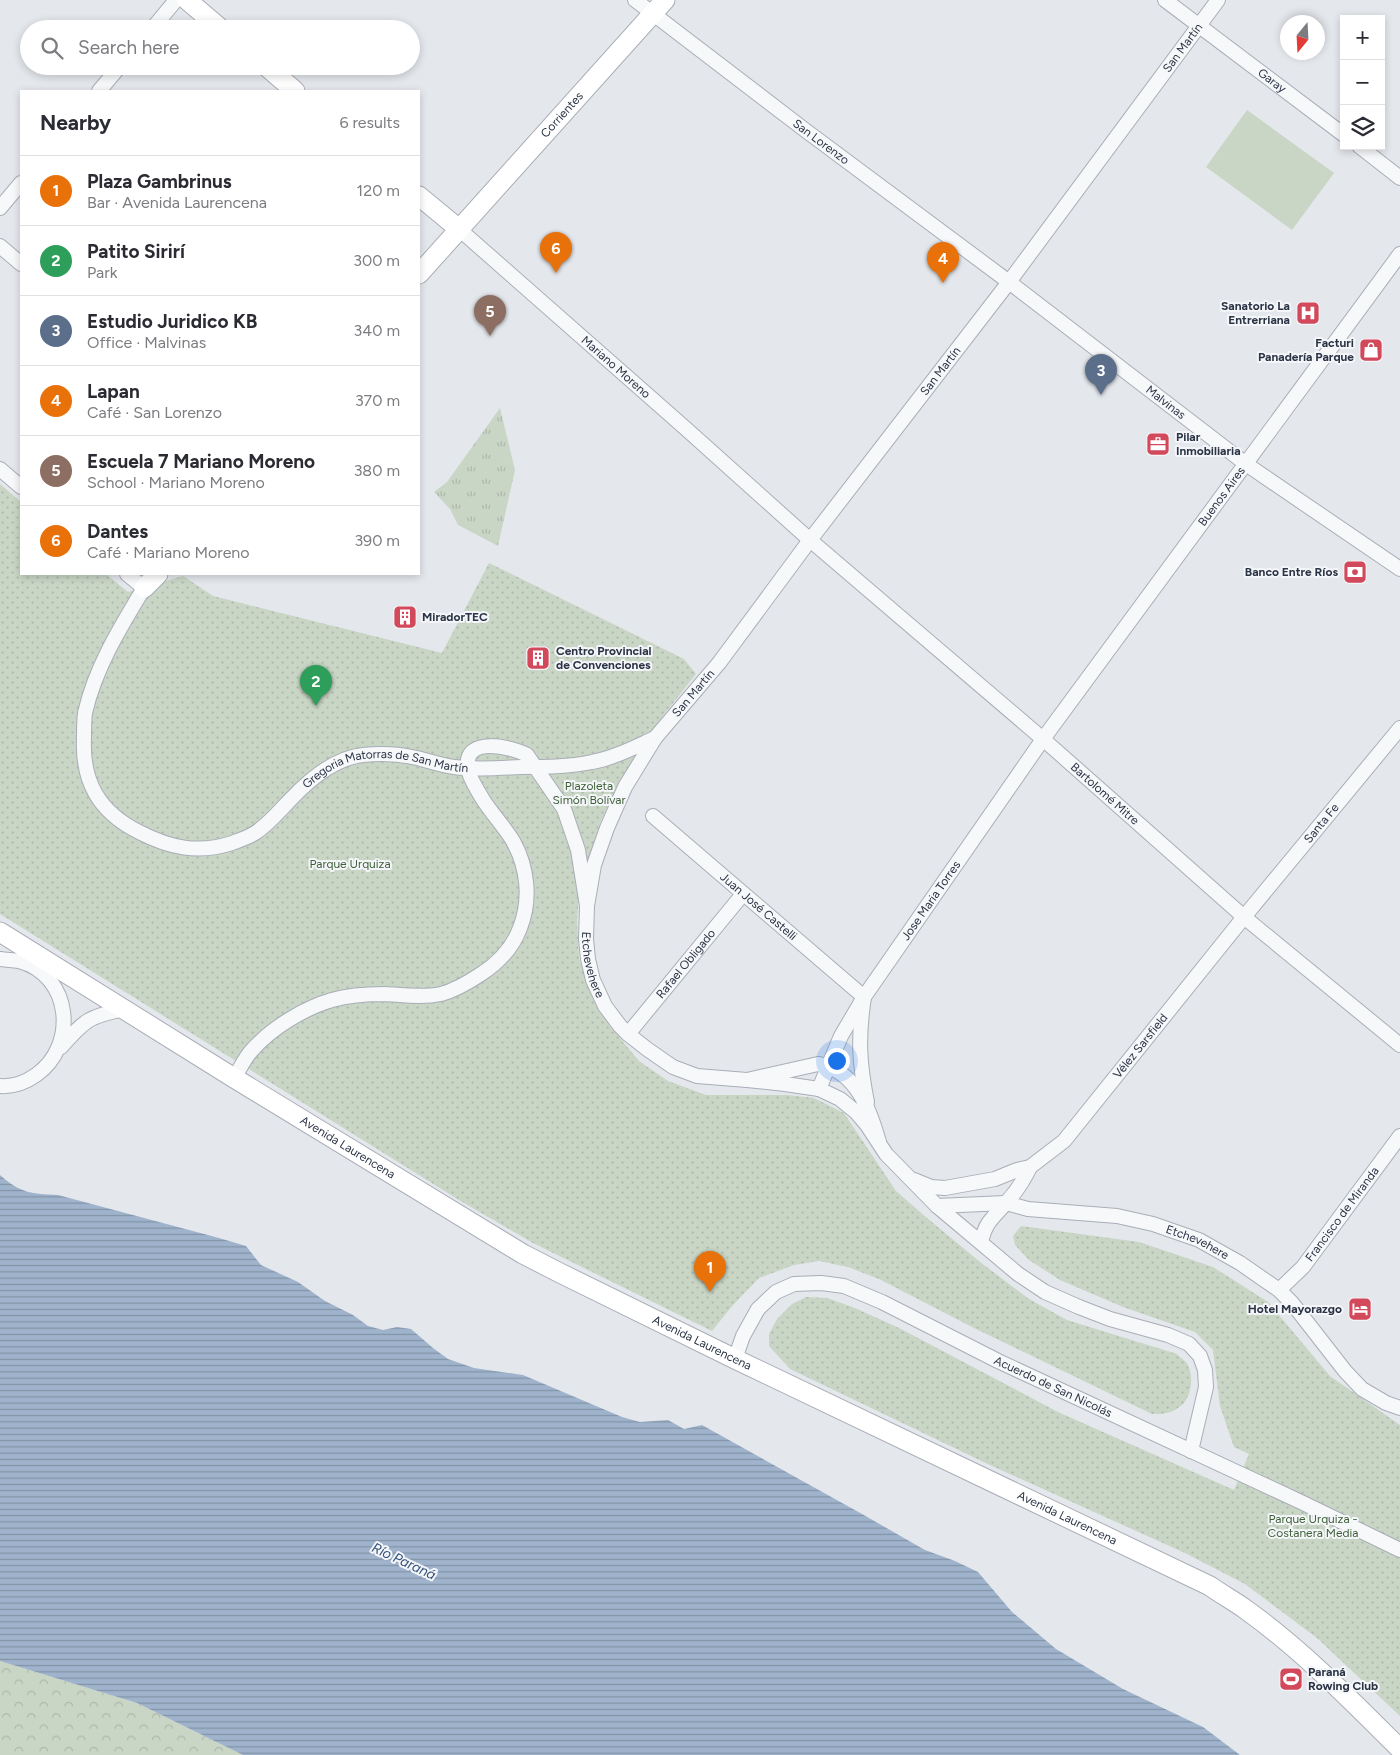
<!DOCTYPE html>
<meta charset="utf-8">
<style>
body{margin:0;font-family:Figtree,sans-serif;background:#f2f2f3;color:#2b2b33}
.controls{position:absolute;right:15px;top:15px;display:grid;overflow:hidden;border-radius:0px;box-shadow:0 2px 8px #0003}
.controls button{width:45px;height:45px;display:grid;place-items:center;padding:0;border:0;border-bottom:1px solid #e1e1e2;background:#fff;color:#2b2b33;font:25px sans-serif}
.compass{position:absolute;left:1280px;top:15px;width:45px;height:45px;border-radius:50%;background:#fff;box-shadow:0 2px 8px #0003;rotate:198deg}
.you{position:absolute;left:836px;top:1060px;width:18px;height:18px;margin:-12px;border:4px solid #fff;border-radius:50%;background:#1a73e8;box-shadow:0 0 0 8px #1a73e833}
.badge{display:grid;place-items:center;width:32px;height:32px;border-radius:50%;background:#d1495b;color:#fff;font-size:16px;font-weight:700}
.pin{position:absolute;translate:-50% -41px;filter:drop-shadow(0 1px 2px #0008)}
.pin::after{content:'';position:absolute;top:26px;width:18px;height:15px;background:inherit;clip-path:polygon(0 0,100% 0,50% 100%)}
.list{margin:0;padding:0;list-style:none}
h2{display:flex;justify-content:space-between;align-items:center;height:65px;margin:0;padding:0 20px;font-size:21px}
h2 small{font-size:16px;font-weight:400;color:#7c7c81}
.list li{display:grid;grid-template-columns:32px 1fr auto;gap:15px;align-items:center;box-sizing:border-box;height:70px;padding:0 20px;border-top:1px solid #e1e1e2}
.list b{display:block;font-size:19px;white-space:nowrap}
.list p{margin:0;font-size:16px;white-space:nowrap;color:#7c7c81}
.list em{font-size:16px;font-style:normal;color:#7c7c81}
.icon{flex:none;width:28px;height:28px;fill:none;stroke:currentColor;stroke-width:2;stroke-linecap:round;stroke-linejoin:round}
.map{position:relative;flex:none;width:1400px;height:1755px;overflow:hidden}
.search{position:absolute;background:#fff;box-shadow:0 2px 8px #0003;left:20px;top:20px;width:400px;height:55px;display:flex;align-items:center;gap:12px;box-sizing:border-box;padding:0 18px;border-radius:28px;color:#7c7c81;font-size:19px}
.panel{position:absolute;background:#fff;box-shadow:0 2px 8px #0003;left:20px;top:90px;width:400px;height:485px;border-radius:0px}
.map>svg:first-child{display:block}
.grass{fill:url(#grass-tufts)}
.forest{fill:url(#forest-crowns)}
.park{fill:url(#park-dots)}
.pitch{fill:#c9d6c5}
.water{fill:url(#water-rules)}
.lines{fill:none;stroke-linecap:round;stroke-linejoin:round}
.street-casing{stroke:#a9aeb7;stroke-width:16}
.secondary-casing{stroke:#a9aeb7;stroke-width:21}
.street{stroke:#f7f8fa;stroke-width:14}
.secondary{stroke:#fff;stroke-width:19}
.labels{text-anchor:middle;stroke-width:4;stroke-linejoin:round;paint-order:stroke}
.street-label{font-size:12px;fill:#2b3445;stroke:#f4f6f9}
.poi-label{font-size:12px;font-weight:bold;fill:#2b3445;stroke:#f4f6f9;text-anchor:end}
.park-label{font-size:12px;fill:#3f6138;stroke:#f4f6f9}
.water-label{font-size:14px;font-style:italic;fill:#34527a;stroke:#f4f6f9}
</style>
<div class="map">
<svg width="1400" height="1755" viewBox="0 0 1400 1755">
<defs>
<pattern id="grass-tufts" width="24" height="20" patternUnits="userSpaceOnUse" patternTransform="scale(1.25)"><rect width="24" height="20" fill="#c9d6c5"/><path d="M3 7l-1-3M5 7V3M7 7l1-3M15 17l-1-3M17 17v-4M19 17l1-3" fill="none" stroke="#adb8ab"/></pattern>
<pattern id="forest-crowns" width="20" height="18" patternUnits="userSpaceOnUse" patternTransform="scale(1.25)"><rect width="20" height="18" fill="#c9d6c5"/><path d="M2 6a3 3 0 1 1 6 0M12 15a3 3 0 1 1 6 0" fill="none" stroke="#adb8ab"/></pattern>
<pattern id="park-dots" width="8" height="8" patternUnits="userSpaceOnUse" patternTransform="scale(1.25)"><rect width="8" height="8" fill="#c9d6c5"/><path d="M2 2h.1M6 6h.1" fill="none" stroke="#adb8ab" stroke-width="1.8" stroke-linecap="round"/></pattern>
<pattern id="water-rules" width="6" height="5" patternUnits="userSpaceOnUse" patternTransform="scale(1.25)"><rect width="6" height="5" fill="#9fb4cc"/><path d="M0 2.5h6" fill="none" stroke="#8293a7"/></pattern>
</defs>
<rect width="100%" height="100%" fill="#e4e7ec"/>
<path class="grass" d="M500 408 515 470 498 546 458 525 450 509 434 492 447 482Z"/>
<path class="forest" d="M0 1661 137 1703 243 1755H0Z"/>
<path class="park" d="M0 484 21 502V574H106L128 592 183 576 213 596 442 653 489 563 684 659 696 674 662 717 618 784 600 823 579 891 577 921 579 958 591 994 609 1025 639 1061 668 1081 706 1095H787L814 1098 844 1113 896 1191 927 1218 980 1262 1029 1299 1067 1320 1177 1354C1179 1357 1183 1359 1186 1362 1195 1375 1192 1400 1178 1408 1170 1414 1161 1414 1152 1414L974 1328 879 1279 848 1267 819 1261 794 1265 759 1278 733 1305 712 1331 533 1243 459 1200 0 914Z
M1021 1226 1139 1242 1213 1267 1268 1302 1330 1376 1400 1425V1716L1317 1638 1245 1584 1185 1553 992 1466 790 1369 769 1346V1334L777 1319 792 1304 806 1297 827 1298 855 1308 899 1328 1058 1412 1234 1490 1249 1454 1234 1447 1220 1406 1213 1350 1195 1332 1123 1307 1060 1280 1029 1260 1015 1245 1013 1236Z"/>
<path class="pitch" d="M1247 110 1334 173 1292 230 1206 167Z"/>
<path class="water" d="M0 1175C20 1193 32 1194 58 1195L219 1238 246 1246 261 1265 298 1282 325 1301 353 1315 368 1326 383 1330 397 1327 411 1329 433 1348 448 1359 474 1368 523 1375 622 1417 640 1422 668 1420 684 1429 702 1425 862 1514 925 1550 955 1561 978 1572 1012 1612 1056 1649 1123 1689 1203 1727 1240 1755H243L137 1703 0 1661Z"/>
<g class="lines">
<g class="street-casing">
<g id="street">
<path id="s1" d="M635 0 805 130 1009 282 1246 464 1400 569"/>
<path id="s2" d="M1165 0 1344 135"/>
<path d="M152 29 176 0"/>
<path d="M99 91 120 66"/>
<path d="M1359 146 1400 178"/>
<path d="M0 208 21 183"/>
<path id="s3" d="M459 229 684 427 810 540 1043 739 1244 917 1400 1045"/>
<path d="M0 246 21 264"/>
<path d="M0 469 21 487"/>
<path id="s4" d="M127 574 144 588C121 626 95 668 85 713 84 721 84 730 84 738 82 782 99 812 139 832 170 848 198 854 232 843 240 840 249 837 255 833 269 824 280 810 292 798 310 779 335 758 363 755 380 753 400 754 417 758 429 761 441 765 454 767 476 770 499 768 521 767 544 767 569 767 592 762 614 758 635 747 655 738"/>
<path id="s5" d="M653 816 864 997C858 1037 859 1062 867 1102"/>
<path id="s6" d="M587 906 594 865 607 828 625 787 655 738 719 663 810 540 1009 282 1218 0"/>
<path d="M0 959C6 960 13 960 19 961 72 975 78 1046 36 1075 26 1082 13 1087 0 1086"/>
<path id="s7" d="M628 1034 743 894"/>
<path d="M61 1047C85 1020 89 1016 125 1009"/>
<path id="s8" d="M234 1078C240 1069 245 1057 253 1049 272 1028 304 1008 332 1000 349 995 367 994 385 994 403 995 422 998 441 994 456 990 469 982 481 974 498 963 513 947 520 928 531 900 528 868 513 841 504 826 491 813 482 798 477 789 469 778 468 768 463 735 512 747 527 755L564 809 578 850 587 906 586 939 588 959 593 980 605 1006 620 1026 628 1034 647 1049 673 1067 697 1076 747 1080"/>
<path id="s9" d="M819 1089 841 1036 864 997 1043 739 1400 254"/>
<path d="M879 1142C870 1110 856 1070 818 1064L747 1080 785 1084 819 1089 840 1099 856 1112 867 1125 886 1154 937 1206 1018 1274 1045 1292 1079 1307 1110 1319 1168 1335 1189 1344 1200 1356 1205 1370 1206 1387 1191 1451"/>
<path id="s10" d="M914 1180 931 1187 945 1188 995 1179 1017 1170 1030 1167 1064 1141 1244 917 1400 728"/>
<path id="s11" d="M937 1206 1006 1203 1028 1209 1117 1216 1153 1224 1199 1240 1240 1263 1279 1290 1292 1303 1345 1371 1362 1389 1386 1403 1400 1408"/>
<path d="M981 1242C986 1221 993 1218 1006 1203 1016 1192 1024 1180 1030 1167"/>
<path id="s12" d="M1279 1290 1303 1267 1400 1136"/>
<path id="s13" d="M735 1359 743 1336 758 1309 776 1292 794 1284 821 1283 844 1286 882 1302 998 1361 1301 1502 1400 1550"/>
</g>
</g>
<g class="secondary-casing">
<g id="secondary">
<path d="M187 0 221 29"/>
<path d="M266 66 295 91"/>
<path d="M419 196 459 229"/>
<path id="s14" d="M419 274 665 0"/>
<path d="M144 588 158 574"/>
<path id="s15" d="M0 932 234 1078 523 1254 560 1273 735 1359 1210 1586C1221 1594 1234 1601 1245 1609 1301 1649 1351 1700 1400 1749"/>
</g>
</g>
<use href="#street" class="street"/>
<use href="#secondary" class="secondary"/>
</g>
<defs>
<g id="hospital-square" transform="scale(1.25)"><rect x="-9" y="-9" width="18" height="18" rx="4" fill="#d1495b" stroke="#f4f6f9"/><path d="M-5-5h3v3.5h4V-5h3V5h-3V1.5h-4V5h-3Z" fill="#fff"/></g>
<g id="shop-square" transform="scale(1.25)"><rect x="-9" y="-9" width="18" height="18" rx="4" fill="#d1495b" stroke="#f4f6f9"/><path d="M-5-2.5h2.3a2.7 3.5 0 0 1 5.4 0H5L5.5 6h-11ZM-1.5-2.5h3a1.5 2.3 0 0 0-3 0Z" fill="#fff"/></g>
<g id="office-square" transform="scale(1.25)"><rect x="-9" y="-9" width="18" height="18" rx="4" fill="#d1495b" stroke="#f4f6f9"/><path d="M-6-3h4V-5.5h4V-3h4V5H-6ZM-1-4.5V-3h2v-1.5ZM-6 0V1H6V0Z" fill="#fff"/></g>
<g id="bank-square" transform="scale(1.25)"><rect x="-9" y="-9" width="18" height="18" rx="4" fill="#d1495b" stroke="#f4f6f9"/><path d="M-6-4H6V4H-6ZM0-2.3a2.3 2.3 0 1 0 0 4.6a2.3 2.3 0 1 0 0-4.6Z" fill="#fff"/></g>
<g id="building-square" transform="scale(1.25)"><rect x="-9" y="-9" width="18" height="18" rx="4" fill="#d1495b" stroke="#f4f6f9"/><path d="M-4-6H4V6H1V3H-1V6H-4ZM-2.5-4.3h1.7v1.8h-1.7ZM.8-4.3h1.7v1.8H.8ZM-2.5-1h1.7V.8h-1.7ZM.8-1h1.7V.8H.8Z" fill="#fff"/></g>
<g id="hotel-square" transform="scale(1.25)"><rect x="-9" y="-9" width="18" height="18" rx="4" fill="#d1495b" stroke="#f4f6f9"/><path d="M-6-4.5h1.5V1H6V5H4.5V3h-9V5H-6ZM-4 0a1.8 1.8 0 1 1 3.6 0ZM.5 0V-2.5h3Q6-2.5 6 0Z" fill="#fff"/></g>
<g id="stadium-square" transform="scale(1.25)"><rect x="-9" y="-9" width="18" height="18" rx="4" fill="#d1495b" stroke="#f4f6f9"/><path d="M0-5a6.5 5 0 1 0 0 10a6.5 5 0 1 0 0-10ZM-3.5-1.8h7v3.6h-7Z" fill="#fff"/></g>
</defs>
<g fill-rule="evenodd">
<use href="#hospital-square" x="1308" y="313"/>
<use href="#shop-square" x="1371" y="350"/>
<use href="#office-square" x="1158" y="444"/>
<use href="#bank-square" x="1355" y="572"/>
<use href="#building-square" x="405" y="617"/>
<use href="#building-square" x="538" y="658"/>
<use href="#hotel-square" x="1360" y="1309"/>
<use href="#stadium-square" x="1291" y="1679"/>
</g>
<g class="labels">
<g class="street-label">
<text dy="4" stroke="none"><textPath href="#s6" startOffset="1052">San Martín</textPath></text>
<text dy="4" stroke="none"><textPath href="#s2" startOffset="134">Garay</textPath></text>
<text dy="4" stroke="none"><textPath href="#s14" startOffset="214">Corrientes</textPath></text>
<text dy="4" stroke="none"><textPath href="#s1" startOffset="234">San Lorenzo</textPath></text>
<text dy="4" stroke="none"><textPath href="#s3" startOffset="209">Mariano Moreno</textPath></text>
<text dy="4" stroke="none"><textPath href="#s6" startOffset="648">San Martín</textPath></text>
<text dy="4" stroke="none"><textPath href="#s1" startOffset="666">Malvinas</textPath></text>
<text dy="4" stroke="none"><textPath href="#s9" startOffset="718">Buenos Aires</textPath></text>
<text dy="4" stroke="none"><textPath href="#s6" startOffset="242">San Martín</textPath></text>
<text dy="4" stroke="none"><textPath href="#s4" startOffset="579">Gregoria Matorras de San Martín</textPath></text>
<text dy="4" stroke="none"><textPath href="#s3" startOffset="858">Bartolomé Mitre</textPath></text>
<text dy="4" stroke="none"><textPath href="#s10" startOffset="572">Santa Fe</textPath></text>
<text dy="4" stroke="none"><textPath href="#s9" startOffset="220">Jose Maria Torres</textPath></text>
<text dy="4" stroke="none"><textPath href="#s5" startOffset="139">Juan José Castelli</textPath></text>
<text dy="4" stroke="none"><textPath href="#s7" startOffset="91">Rafael Obligado</textPath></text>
<text dy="4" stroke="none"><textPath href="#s8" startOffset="821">Etchevehere</textPath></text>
<text dy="4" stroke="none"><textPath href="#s10" startOffset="285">Vélez Sarsfield</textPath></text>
<text dy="4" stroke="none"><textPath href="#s15" startOffset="409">Avenida Laurencena</textPath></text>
<text dy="4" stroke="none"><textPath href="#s12" startOffset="99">Francisco de Miranda</textPath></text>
<text dy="4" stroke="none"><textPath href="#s11" startOffset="266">Etchevehere</textPath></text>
<text dy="4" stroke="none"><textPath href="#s15" startOffset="814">Avenida Laurencena</textPath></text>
<text dy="4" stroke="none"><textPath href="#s13" startOffset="382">Acuerdo de San Nicolás</textPath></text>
<text dy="4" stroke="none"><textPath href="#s15" startOffset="1219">Avenida Laurencena</textPath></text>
</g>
<g class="poi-label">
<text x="1290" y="310">Sanatorio La<tspan x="1290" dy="14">Entrerriana</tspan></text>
<text x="1354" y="347">Facturi<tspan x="1354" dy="14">Panadería Parque</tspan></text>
<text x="1176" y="441" text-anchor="start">Pilar<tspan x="1176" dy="14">Inmobiliaria</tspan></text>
<text x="1338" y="576">Banco Entre Ríos</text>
<text x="422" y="621" text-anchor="start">MiradorTEC</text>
<text x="556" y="655" text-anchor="start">Centro Provincial<tspan x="556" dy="14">de Convenciones</tspan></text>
<text x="1342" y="1313">Hotel Mayorazgo</text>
<text x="1308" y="1676" text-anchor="start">Paraná<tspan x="1308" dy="14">Rowing Club</tspan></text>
</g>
<g class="park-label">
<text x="589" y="790">Plazoleta<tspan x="589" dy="14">Simón Bolívar</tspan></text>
<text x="350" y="868">Parque Urquiza</text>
<text x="1313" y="1523">Parque Urquiza -<tspan x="1313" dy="14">Costanera Media</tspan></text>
</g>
<g class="water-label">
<text transform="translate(404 1561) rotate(25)" y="5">Río Paraná</text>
</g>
</g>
</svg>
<div class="controls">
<button>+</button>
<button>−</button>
<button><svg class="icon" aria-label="layers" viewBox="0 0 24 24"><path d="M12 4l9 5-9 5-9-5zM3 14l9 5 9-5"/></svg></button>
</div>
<svg class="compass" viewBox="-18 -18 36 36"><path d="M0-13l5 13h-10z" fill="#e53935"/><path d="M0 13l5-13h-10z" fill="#7c7c81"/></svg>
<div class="you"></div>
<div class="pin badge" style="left:710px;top:1292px;background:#e8710a">1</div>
<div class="pin badge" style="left:316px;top:706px;background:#2e9e5b">2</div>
<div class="pin badge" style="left:1101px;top:395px;background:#5c6f8a">3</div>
<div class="pin badge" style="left:943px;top:283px;background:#e8710a">4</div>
<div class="pin badge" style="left:490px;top:336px;background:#8d6e63">5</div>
<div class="pin badge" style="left:556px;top:273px;background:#e8710a">6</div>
<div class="search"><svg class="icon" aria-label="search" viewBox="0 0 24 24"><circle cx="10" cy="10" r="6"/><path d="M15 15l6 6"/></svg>Search here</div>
<section class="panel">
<h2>Nearby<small>6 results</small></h2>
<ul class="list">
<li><span class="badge" style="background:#e8710a">1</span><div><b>Plaza Gambrinus</b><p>Bar · Avenida Laurencena</p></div><em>120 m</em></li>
<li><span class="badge" style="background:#2e9e5b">2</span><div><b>Patito Sirirí</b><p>Park</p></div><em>300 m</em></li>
<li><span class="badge" style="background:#5c6f8a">3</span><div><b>Estudio Juridico KB</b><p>Office · Malvinas</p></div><em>340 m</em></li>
<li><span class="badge" style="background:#e8710a">4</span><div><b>Lapan</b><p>Café · San Lorenzo</p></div><em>370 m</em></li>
<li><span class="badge" style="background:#8d6e63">5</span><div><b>Escuela 7 Mariano Moreno</b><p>School · Mariano Moreno</p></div><em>380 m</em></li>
<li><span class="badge" style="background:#e8710a">6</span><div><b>Dantes</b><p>Café · Mariano Moreno</p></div><em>390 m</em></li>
</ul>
</section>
</div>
